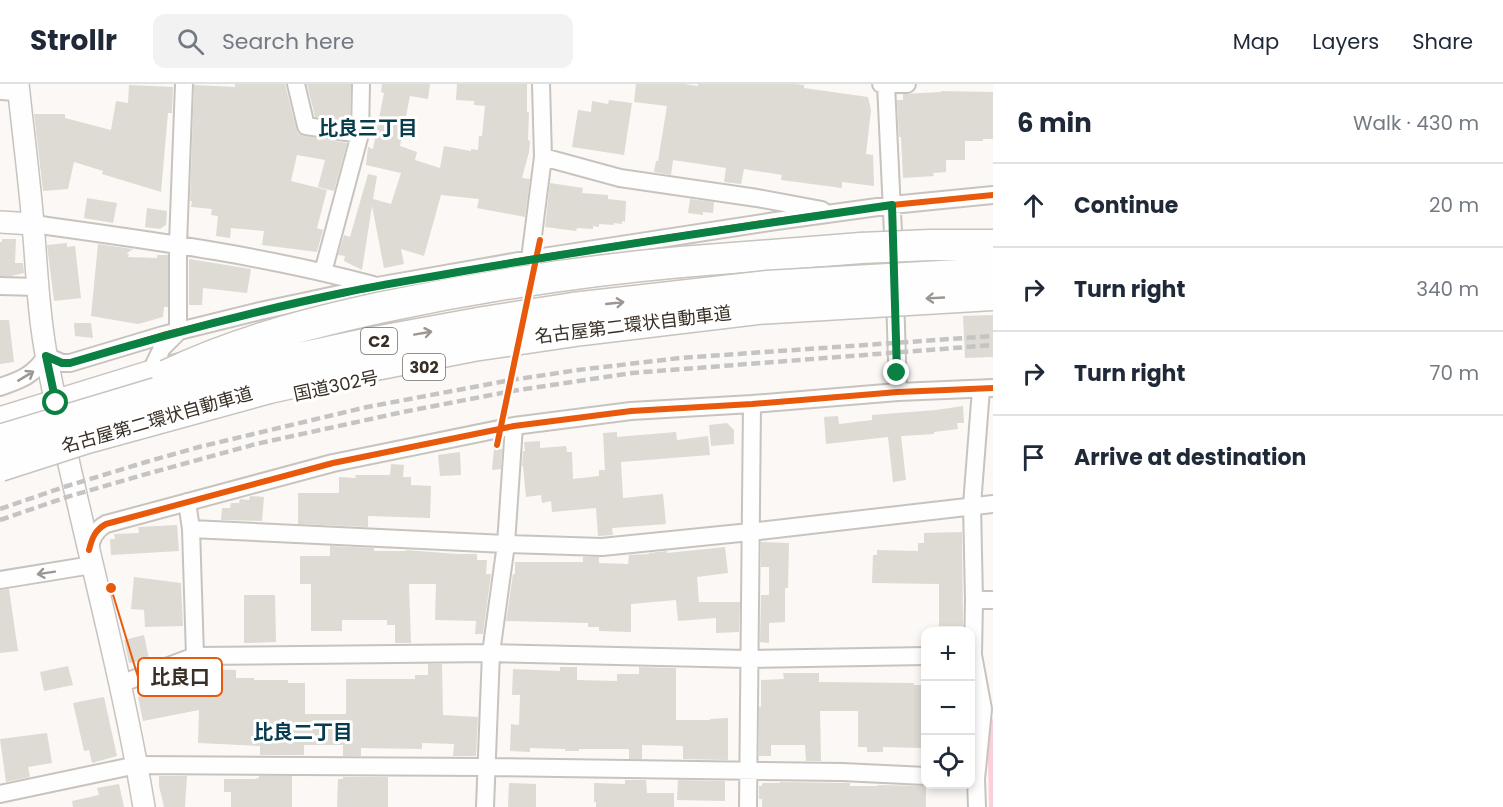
<!DOCTYPE html>
<meta charset="utf-8">
<style>
body{margin:0;font-family:Poppins,"Noto Sans JP",sans-serif;background:#f2f2f3;color:#1f2937}
.controls{position:absolute;right:18px;bottom:18px;display:grid;overflow:hidden;border-radius:12px;box-shadow:0 3px 9px #0003}
.controls button{width:54px;height:54px;display:grid;place-items:center;padding:0;border:0;border-bottom:2px solid #e0e1e3;background:#fff;color:#1f2937;font:30px sans-serif}
.stop{position:absolute;width:18px;height:18px;margin:-14px;border:4px solid #0b8043;border-radius:50%;background:#fff}
.stop.end{background:#0b8043;border-color:#fff;box-shadow:0 2px 6px #0008}
.list{margin:0;padding:0;list-style:none}
h2{display:flex;justify-content:space-between;align-items:center;height:78px;margin:0;padding:0 24px;font-size:26px}
h2 small{font-size:20px;font-weight:400;color:#747a83}
.list li{display:grid;grid-template-columns:39px 1fr auto;gap:18px;align-items:center;box-sizing:border-box;height:84px;padding:0 24px;border-top:2px solid #e0e1e3}
.list b{display:block;font-size:22px;white-space:nowrap}
.list em{font-size:20px;font-style:normal;color:#747a83}
.icon{flex:none;width:33px;height:33px;fill:none;stroke:currentColor;stroke-width:2;stroke-linecap:round;stroke-linejoin:round}
.map{position:relative;flex:none;width:993px;height:723px;overflow:hidden}
header{display:flex;align-items:center;gap:36px;box-sizing:border-box;height:84px;padding:0 30px;background:#fff;border-bottom:2px solid #e0e1e3}
header strong{font-size:28px}
nav{display:flex;gap:33px;margin-inline-start:auto;font-size:21px}
.search{width:420px;height:54px;background:#f2f2f3;display:flex;align-items:center;gap:15px;box-sizing:border-box;padding:0 21px;border-radius:12px;color:#747a83;font-size:22px}
main{display:flex}
aside{flex:1;background:#fff}
.map>svg:first-child{display:block}
.green{fill:#fdd0d9}
.building{fill:#dddbd3}
.lines{fill:none;stroke-linecap:round;stroke-linejoin:round}
.minor-casing{stroke:#c8c3bd;stroke-width:20}
.tertiary-casing{stroke:#c8c3bd;stroke-width:24}
.trunk-casing{stroke:#c8c3bd;stroke-width:30}
.motorway-casing{stroke:#c8c3bd;stroke-width:33}
.minor{stroke:#fefefe;stroke-width:16}
.tertiary{stroke:#fefefe;stroke-width:21}
.trunk{stroke:#fefefe;stroke-width:27}
.motorway{stroke:#fefefe;stroke-width:30}
.rail{stroke:#c6c4c3;stroke-width:4.5;stroke-dasharray:9 4.5;stroke-linecap:butt}
.motorway-bridge-casing{stroke:#c8c3bd;stroke-width:33;stroke-linecap:butt}
.motorway-bridge{stroke:#fefefe;stroke-width:30}
.cycleway-casing{stroke:#fff;stroke-width:10}
.cycleway{stroke:#e8590c;stroke-width:6}
.oneway{stroke:#9c9692}
.route{stroke:#0b8043;stroke-width:8}
.labels{text-anchor:middle;stroke-width:6;stroke-linejoin:round;paint-order:stroke}
.shield{fill:#fff;stroke:#746d66;stroke-width:1.5}
.shield-label{font-size:16px;font-weight:bold;fill:#392f25}
.street-label{font-size:18px;fill:#392f25;stroke:#fff}
.neighbourhood-label{font-size:20px;font-weight:bold;fill:#073c4e;stroke:#fff}
.leader{fill:none;stroke:#e8590c;stroke-width:2}
.callout-dot{fill:#e8590c;stroke:#fff;stroke-width:2}
.callout{fill:#fff;stroke:#e8590c;stroke-width:2}
.callout-label{font-size:20px;text-anchor:middle;font-weight:bold;fill:#392f25}
</style>
<header>
<strong>Strollr</strong>
<div class="search"><svg class="icon" aria-label="search" viewBox="0 0 24 24"><circle cx="10" cy="10" r="6"/><path d="M15 15l6 6"/></svg>Search here</div>
<nav><a>Map</a><a>Layers</a><a>Share</a></nav>
</header>
<main>
<div class="map">
<svg width="993" height="723" viewBox="0 0 993 723">
<rect width="100%" height="100%" fill="#fbf8f6"/>
<path class="green" d="M987 635H993V723H989Z"/>
<path class="building" d="M235 0H285L296 44 298 49 304 52 347 59 334 107 318 103 325 76 297 71 291 97 327 106 317 144 323 146 317 168 262 161 264 147 231 144 230 154 216 152 218 132 211 131 212 125 191 123 192 117H190L194 1 235 3Z
M307 0H351L350 38 315 33Z
M382 0H430L428 15 410 12 400 62 417 68 415 76 440 84 444 62 471 67V65L478 66 479 52H482L485 22 474 21V17L456 16 457 0H527V28H529L528 56 530 57 529 68 522 94 530 95 525 133 477 124 479 115 441 111 424 172 401 165 404 180 384 184 372 122 362 186 344 177 345 172 338 171 344 151 350 153 368 90 377 92 373 115 391 120 401 89 366 81 368 63 373 65 384 9 381 8Z
M636 0H684L698 2V0H795L804 1V4L868 13 871 26 866 70 873 71 874 102 842 98V104L781 96 782 91 744 85 741 100 724 98 726 84 673 76 671 91 654 88 656 77H658L667 22 634 18Z
M129 1 173 3 172 29H168L161 108 102 90 103 87 74 78 68 105 43 107 34 30H65V34L111 46 116 17 128 19Z
M941 7 993 8V55H983V57H965V76H946V88L933 89 934 92 903 94 901 53H899L897 16H903V10L941 8Z
M609 16 632 19 624 71 572 63 578 26 591 28 592 17 608 20Z
M550 99 583 104 582 109 608 111V115L626 117 625 138 622 137V140L614 139V141L599 140V143L593 142V145L577 144 576 147 545 143Z
M87 114 117 119 113 139 84 134Z
M690 115 714 118 713 129 703 128V131L688 129Z
M147 124 167 127 166 141 160 145 145 143Z
M2 155H16L15 179H23L24 189 11 192H0V158H2Z
M67 159V163L75 162 81 214 54 217 47 161Z
M98 160 133 165 126 170H129L128 173 157 174V171H168V223H164L163 233 138 240 91 232Z
M189 175 251 185 247 209 203 204 202 221H189Z
M993 231V273L965 274 963 232Z
M0 236H9L14 278 0 280Z
M74 239H91L93 254 75 252Z
M963 322 964 339H957L958 345 934 348V350L901 352 906 396 893 398 888 353 826 360 824 333 838 332 839 340 872 336V331L936 326Z
M727 339 734 346V360L711 362 709 341Z
M617 348V353L676 348 677 356 708 352 710 371 621 378 623 414 663 410 666 440 612 444 613 451 598 452 596 424 552 428 551 417 542 419 541 411 526 413 523 382H522L523 367H525L524 358 540 357V364L566 362 567 368H572L573 395 599 392V386H605L603 349Z
M494 364 502 365 501 385 492 386Z
M460 368 461 391 440 392 438 371Z
M391 380 404 381 403 393H411V401L431 402 430 434 368 432V443L298 440V409H339V393L356 394 355 391H390Z
M250 412 264 413 262 437 221 436 222 424H230L231 419H239L240 415 249 416Z
M177 441 179 467 111 471 110 455H115L114 450 139 449 138 443Z
M962 448 963 542H939V500L872 499 873 471H877V466L918 467V459H924V449Z
M761 458 789 459 788 504H785V538L769 539V559L760 558 761 511H769V483H761Z
M330 462 374 464V467H406V466L457 470H477V476H487L486 490H491L483 550H475L476 537 435 536 436 500H409L411 559H395V541H387V536H342V547H311V500H300V472H330Z
M725 463 728 489 697 493 699 518H740L739 548 716 549V534L678 537 676 516 631 520V548L599 547V543H588V539L506 537 513 490H515V478H583V473H599V479L628 480 629 471 649 470V469L667 467V469Z
M134 493 181 499 183 542 145 543 144 526 131 525Z
M9 505 18 567 0 569V506Z
M244 511H275L276 558 244 559Z
M144 551 149 575 129 579 124 556Z
M428 580H442L443 631 478 633 476 672H453L454 660 422 659V665L361 664V672H343V661H304V671H260V662L198 659 199 626 143 637 138 613 171 606V592L189 585 236 586V594H254V596H288V599H305V630H346V595H415V591H428Z
M68 582 73 601 44 607 40 588Z
M560 583H577V596L617 597V590H639V583L676 584V636H710V635L728 634V676L683 675V662L642 661V675H629V665H579V667H565V665L530 664V668L510 667 511 640 519 641 520 611H512L513 585 560 587Z
M783 589H819V598L914 599V601H926V622H922L921 664 883 663V668H867V663H858V627H820L821 677H806L805 661H771V672H759V623H761V596L784 595Z
M104 613 117 672 92 679 89 666 84 667 73 619Z
M47 649 52 679 28 683 30 693 6 698 0 655Z
M159 692H187L185 723H164L159 702Z
M259 692H292V723H231V708H224V695H254L259 694Z
M343 693H388V723H337L338 695H343Z
M625 696H646L647 709H674V723H596V718H594V699L625 700Z
M678 696 725 697V717L677 716Z
M780 698 850 699V702H878V701L926 702V723H762V715H759V702H762V699H780Z
M509 699 536 700V723H508Z
M119 700 124 723H73L72 717 99 711 97 704Z"/>
<g class="lines">
<g class="minor-casing">
<path id="minor" d="M296 0 306 42 360 50
M881 0H907
M886 0 894 170
M0 7 18 8
M543 73 620 94 757 114 822 126
M33 140C147 156 262 171 373 201
M530 175 543 73 541 0
M323 188 360 50 361 0
M0 202 37 203
M895 211 898 308
M149 291 162 264 178 248V160L184 0
M0 303C21 296 34 291 46 272L62 279H70L163 251 260 227 377 202 530 175 776 137 892 121 993 111
M187 418 191 445 195 572
M191 445 506 460 602 463 750 448 993 420
M89 466C92 454 95 446 106 440L333 379 514 342 631 327 752 320 898 308 993 304
M0 496 92 481
M974 516H993
M120 600 195 572 491 569 748 575 926 572
M0 710 137 681 486 683 842 688 926 692
M485 723 491 569 506 460 514 342
M748 723 752 320
M977 723 976 695 983 625 973 571 974 516 972 421 981 305"/>
</g>
<g class="tertiary-casing">
<path id="tertiary" d="M18 0C23 47 29 93 33 140 37 185 38 230 47 275 75 425 119 572 144 723
M0 138 33 140"/>
</g>
<g class="trunk-casing">
<path id="trunk" d="M0 337 149 291 188 281"/>
</g>
<g class="motorway-casing">
<path id="motorway" d="M681 178 861 164"/>
</g>
<use href="#minor" class="minor"/>
<use href="#tertiary" class="tertiary"/>
<use href="#trunk" class="trunk"/>
<use href="#motorway" class="motorway"/>
<path class="rail" d="M0 425 64 403 146 378 199 363 367 323 511 296 578 286 680 274 993 252
M0 436 67 413 150 389 256 360 403 328 512 307 632 289 993 261"/>
<g class="motorway-bridge-casing">
<path id="motorway-bridge" d="M861 164 930 161H993
M167 291C236 258 309 239 383 223 482 202 581 187 681 178
M0 356 176 303 277 279 375 258 484 238 573 224 767 202 993 189
M0 382 87 354 269 304 365 283 473 262 582 246 757 225 993 211"/>
</g>
<use href="#motorway-bridge" class="motorway-bridge"/>
<g class="cycleway-casing">
<path id="cycleway" d="M46 272 62 279H70L163 251 260 227 377 202 530 175 776 137 892 121 993 111
M497 361 540 156
M89 466C92 454 95 446 106 440L333 379 514 342 631 327 752 320 898 308 993 304"/>
</g>
<use href="#cycleway" class="cycleway"/>
</g>
<defs><path id="oneway-shaft" d="M-6 0H5M1.5-3L5.5 0L1.5 3" fill="none" stroke-width="1.6" stroke-linecap="round" stroke-linejoin="round" transform="scale(1.5)"/></defs>
<g class="oneway">
<use href="#oneway-shaft" transform="translate(935 214) rotate(177)"/>
<use href="#oneway-shaft" transform="translate(615 219) rotate(-6)"/>
<use href="#oneway-shaft" transform="translate(423 249) rotate(-10)"/>
<use href="#oneway-shaft" transform="translate(26 292) rotate(-31)"/>
<use href="#oneway-shaft" transform="translate(46 489) rotate(171)"/>
</g>
<g class="lines">
<path class="route" d="M56 319 46 272 62 279H70C160 252 250 228 342 209 380 201 419 195 458 188 602 163 747 142 892 121L897 289"/>
</g>
<g class="labels">
<g class="shield">
<rect x="361" y="244" width="36" height="26" rx="4.5"/>
<rect x="403" y="270" width="42" height="26" rx="4.5"/>
</g>
<g class="shield-label">
<text x="379" y="263">C2</text>
<text x="424" y="289">302</text>
</g>
<g class="street-label">
<text transform="translate(633 241) rotate(-7)" y="6">名古屋第二環状自動車道</text>
<text transform="translate(336 302) rotate(-12)" y="6">国道302号</text>
<text transform="translate(157 336) rotate(-16)" y="6">名古屋第二環状自動車道</text>
</g>
<g class="neighbourhood-label">
<text x="368" y="51">比良三丁目</text>
<text x="303" y="655">比良二丁目</text>
</g>
</g>
<path class="leader" d="M111 504L138 593"/>
<circle class="callout-dot" cx="111" cy="504" r="6"/>
<rect class="callout" x="138" y="574" width="84" height="38" rx="6"/>
<g class="callout-label">
<text x="180" y="600">比良口</text>
</g>
</svg>
<div class="controls">
<button>+</button>
<button>−</button>
<button><svg class="icon" aria-label="locate" viewBox="0 0 24 24"><circle cx="12" cy="12" r="6"/><path d="M12 2v4M12 18v4M2 12h4M18 12h4"/></svg></button>
</div>
<div class="stop" style="left:56px;top:319px"></div>
<div class="stop end" style="left:897px;top:289px"></div>
</div>
<aside>
<h2>6 min<small>Walk · 430 m</small></h2>
<ul class="list">
<li><svg class="icon" aria-label="ahead" viewBox="0 0 24 24"><path d="M12 20V5M6 11l6-6 6 6"/></svg><div><b>Continue</b></div><em>20 m</em></li>
<li><svg class="icon" aria-label="right" viewBox="0 0 24 24"><path d="M7 20v-9h11M14 6l5 5-5 5"/></svg><div><b>Turn right</b></div><em>340 m</em></li>
<li><svg class="icon" aria-label="right" viewBox="0 0 24 24"><path d="M7 20v-9h11M14 6l5 5-5 5"/></svg><div><b>Turn right</b></div><em>70 m</em></li>
<li><svg class="icon" aria-label="arrive" viewBox="0 0 24 24"><path d="M6 21V4h12l-3 4 3 4H6"/></svg><div><b>Arrive at destination</b></div></li>
</ul>
</aside>
</main>
